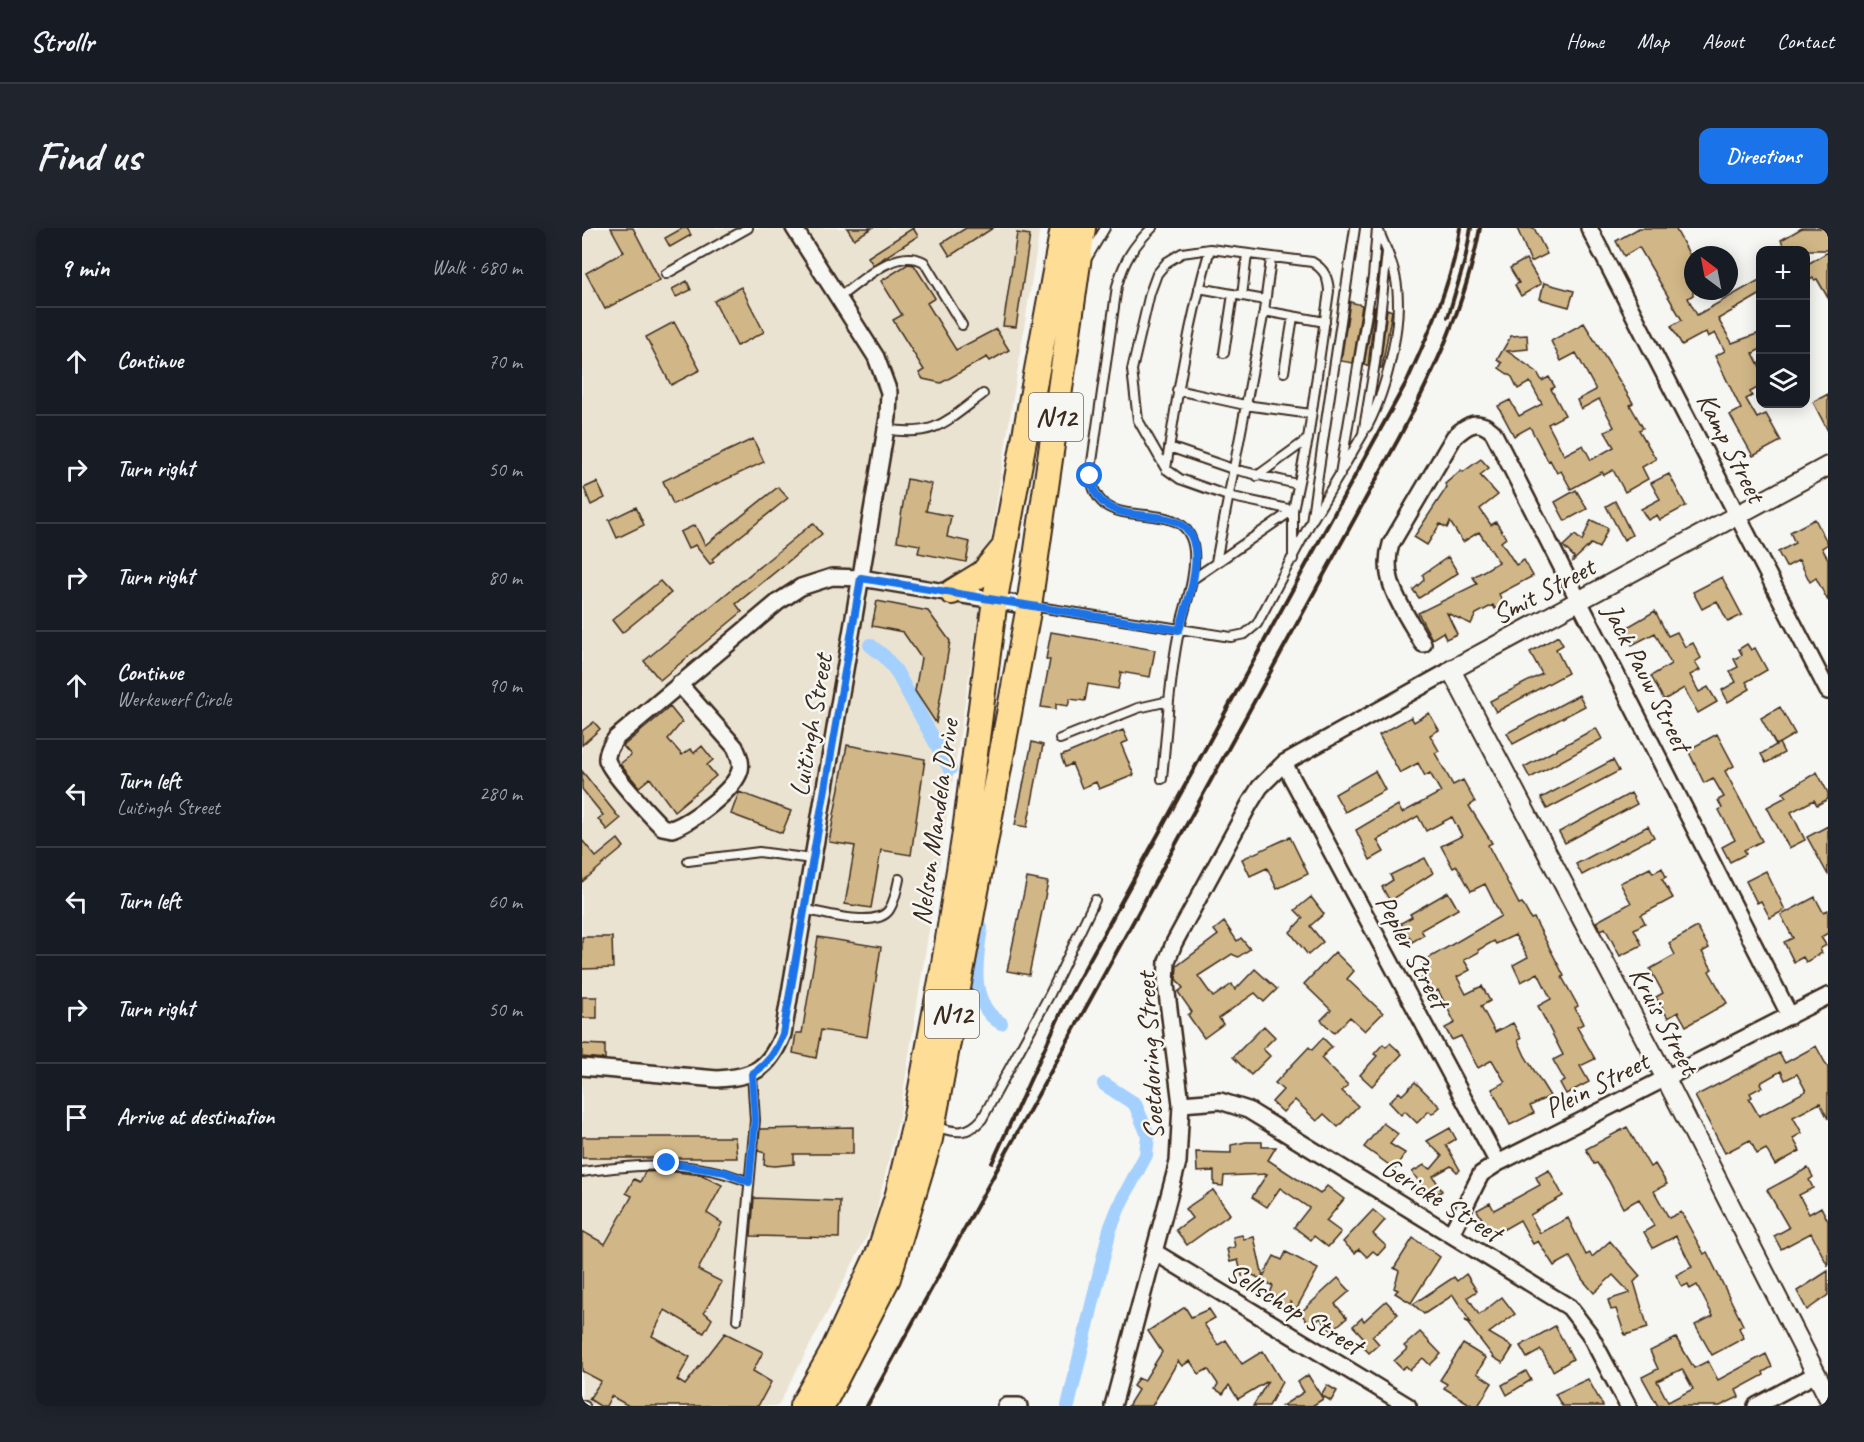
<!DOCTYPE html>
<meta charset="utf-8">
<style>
body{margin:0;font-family:Caveat,sans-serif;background:#20242c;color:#f1f3f6}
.controls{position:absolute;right:18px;top:18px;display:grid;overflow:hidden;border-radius:12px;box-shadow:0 3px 15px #0003}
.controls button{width:54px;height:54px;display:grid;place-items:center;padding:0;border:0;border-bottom:2px solid #363941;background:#171b24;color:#f1f3f6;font:30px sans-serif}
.compass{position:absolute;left:1102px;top:18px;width:54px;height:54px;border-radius:50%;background:#171b24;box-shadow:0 3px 15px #0003;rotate:328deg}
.stop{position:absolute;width:18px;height:18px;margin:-14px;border:4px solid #1a73e8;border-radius:50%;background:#fff}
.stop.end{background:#1a73e8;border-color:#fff;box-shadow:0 2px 6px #0008}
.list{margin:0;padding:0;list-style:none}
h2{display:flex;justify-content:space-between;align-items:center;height:78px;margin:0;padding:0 24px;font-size:26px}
h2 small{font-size:20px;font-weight:400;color:#9ea1a6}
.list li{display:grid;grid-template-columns:39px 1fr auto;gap:18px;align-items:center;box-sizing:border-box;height:108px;padding:0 24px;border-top:2px solid #363941}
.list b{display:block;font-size:22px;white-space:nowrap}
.list p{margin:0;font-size:20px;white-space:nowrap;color:#9ea1a6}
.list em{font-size:20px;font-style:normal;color:#9ea1a6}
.icon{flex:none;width:33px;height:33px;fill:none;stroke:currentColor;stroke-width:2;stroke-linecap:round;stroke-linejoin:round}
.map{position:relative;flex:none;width:1246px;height:1178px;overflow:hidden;border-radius:12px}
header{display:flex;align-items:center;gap:36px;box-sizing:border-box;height:84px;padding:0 30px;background:#171b24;border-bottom:2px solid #363941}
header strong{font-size:28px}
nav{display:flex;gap:33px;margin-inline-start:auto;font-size:21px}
.intro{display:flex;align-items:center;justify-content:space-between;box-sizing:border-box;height:144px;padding:0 36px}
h1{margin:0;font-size:42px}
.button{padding:15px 27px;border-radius:12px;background:#1a73e8;color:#fff;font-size:21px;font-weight:700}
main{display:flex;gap:36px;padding:0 36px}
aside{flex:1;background:#171b24;border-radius:12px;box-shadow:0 3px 15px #0003}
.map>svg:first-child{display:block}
.built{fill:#ebe3d2}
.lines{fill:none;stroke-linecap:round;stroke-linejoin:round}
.canal{stroke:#a3d0fe;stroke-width:14}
.building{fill:#d1b787;stroke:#3b2a1e;stroke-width:1.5;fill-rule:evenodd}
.service-casing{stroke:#3b2a1e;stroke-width:12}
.minor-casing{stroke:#3b2a1e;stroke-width:20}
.tertiary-casing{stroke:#3b2a1e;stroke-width:22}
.trunk-casing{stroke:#3b2a1e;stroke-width:28}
.service{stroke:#f6f6f2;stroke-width:8}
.minor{stroke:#f6f6f2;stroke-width:15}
.tertiary{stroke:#f6f6f2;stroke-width:18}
.trunk{stroke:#fedd96;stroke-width:24}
.rail{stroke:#3b2a1e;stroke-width:4}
.route{stroke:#1a73e8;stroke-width:8}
.labels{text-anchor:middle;stroke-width:5;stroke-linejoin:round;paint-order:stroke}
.shield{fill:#f6f6f2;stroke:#73675e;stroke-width:1.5}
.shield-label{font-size:27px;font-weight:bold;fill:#3b2a1e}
.street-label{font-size:28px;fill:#3b2a1e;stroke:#f6f6f2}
</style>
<header>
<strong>Strollr</strong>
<nav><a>Home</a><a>Map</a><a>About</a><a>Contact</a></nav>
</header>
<div class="intro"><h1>Find us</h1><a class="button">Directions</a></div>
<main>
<aside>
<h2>9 min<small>Walk · 680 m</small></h2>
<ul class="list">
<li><svg class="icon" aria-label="ahead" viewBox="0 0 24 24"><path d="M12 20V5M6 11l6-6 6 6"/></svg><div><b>Continue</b></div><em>70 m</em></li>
<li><svg class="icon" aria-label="right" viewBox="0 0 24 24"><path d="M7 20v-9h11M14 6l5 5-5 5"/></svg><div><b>Turn right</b></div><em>50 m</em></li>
<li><svg class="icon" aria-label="right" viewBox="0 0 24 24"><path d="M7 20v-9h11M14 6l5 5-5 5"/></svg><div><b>Turn right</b></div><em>80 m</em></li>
<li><svg class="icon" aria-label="ahead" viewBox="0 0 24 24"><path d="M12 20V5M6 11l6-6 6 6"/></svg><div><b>Continue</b><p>Werkewerf Circle</p></div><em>90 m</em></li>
<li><svg class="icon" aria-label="left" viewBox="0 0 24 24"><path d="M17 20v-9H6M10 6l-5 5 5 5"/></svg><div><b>Turn left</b><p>Luitingh Street</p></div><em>280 m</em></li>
<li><svg class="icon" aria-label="left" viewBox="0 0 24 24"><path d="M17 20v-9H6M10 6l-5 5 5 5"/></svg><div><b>Turn left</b></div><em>60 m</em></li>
<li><svg class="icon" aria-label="right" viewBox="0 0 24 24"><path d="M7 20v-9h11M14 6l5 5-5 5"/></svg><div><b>Turn right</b></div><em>50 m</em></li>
<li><svg class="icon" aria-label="arrive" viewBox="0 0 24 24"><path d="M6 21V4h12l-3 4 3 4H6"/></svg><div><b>Arrive at destination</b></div></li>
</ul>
</aside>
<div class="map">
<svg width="1246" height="1178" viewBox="0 0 1246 1178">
<rect width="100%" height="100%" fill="#f6f6f2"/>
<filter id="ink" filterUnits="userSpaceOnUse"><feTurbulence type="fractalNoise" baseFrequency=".0167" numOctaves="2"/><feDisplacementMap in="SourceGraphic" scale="12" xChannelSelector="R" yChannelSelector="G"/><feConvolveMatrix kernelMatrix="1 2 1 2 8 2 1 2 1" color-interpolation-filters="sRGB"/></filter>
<g filter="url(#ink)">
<path class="built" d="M0 0H458L318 885 291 997 196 1178H0Z"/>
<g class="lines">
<path class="canal" d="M288 417 303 429 314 443 368 541
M399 700C394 732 386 776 419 795
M486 1178 528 1001 539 974 564 927 566 907 553 876 522 856"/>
</g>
<path class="building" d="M29 0H51L78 52 23 81 4 45 42 24Z
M101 0H105L109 7 88 19 83 10Z
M265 0H290L272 11Z
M331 0 336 8 291 37 286 29Z
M384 0H411L368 28 360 15Z
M935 0H952L965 26 949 34Z
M1057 0H1093L1111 33V67L1106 70 1115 87 1179 51V66L1136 91 1150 115 1175 106 1179 112V121L1171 125 1179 141V158L1168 164 1170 168 1164 171 1175 190 1184 186 1199 213 1171 228 1148 187 1159 181 1133 128 1143 123 1133 105 1126 109 1124 104 1100 117 1089 98 1100 92 1057 19 1042 28 1034 13Z
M1220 0H1246V22H1204L1199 12Z
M435 5 448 7 434 99 421 98Z
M1246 24V70L1235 51 1232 52 1231 50 1224 54V37Z
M944 31 959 56 939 68 933 57 937 55 928 40Z
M326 36 332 37 353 70 345 75 374 122 414 101 427 122 408 133 405 129 359 155 341 151 337 145 342 142 311 92 320 87 299 53Z
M105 53 109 62 94 69 90 61Z
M962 55 992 63 987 79 958 71Z
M159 59 182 104 155 118 132 73Z
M768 74 780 77 771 135 759 133Z
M792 79H793L786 138 782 137Z
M805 81 810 83 800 140H798Z
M92 94 118 142 89 157 64 109Z
M1002 95 1051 175 1048 177 1061 200 1057 202 1074 231 1060 239 1066 251 1043 264 1031 242 1022 247 1020 244 989 261 979 243 975 245 968 232 966 233 948 199 932 208 916 178 928 172 937 188 960 176 948 154 936 161 930 149 917 140 920 135 915 132 929 108 945 107 946 121 925 123 955 144 960 153 967 149 973 159 969 161 983 187 966 196 982 227 1001 217 1009 232 1032 219 1023 204 1032 199 1017 171 999 181 995 172 1014 162 994 125 979 133 969 113Z
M1246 166V203L1231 174Z
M171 211 182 234 91 276 81 253Z
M899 231 907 240 898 247 916 267 898 281 909 297 914 294 924 310 919 314 934 337 942 332 951 348 917 366 922 376 913 381 911 377 894 386 889 396 865 385 875 406 864 411 861 404 850 411 836 385 895 356 891 349 917 334 897 304 881 314 868 294 865 300 858 296 845 317 832 309 865 259 863 256 879 242 881 244Z
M1087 246 1104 278 1078 292 1075 287 1066 292 1059 281 1078 271 1069 255Z
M325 251 350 256 344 283 369 288 365 309 388 314 384 334 336 325 338 317 315 313Z
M15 254 23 270 9 277 2 260Z
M196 259 206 270 130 331 132 334 128 336 113 317 106 321 98 304 113 297 123 317Z
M994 262 1005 281 983 293 973 274Z
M1033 273 1050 307 1042 312 1024 278Z
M54 279 62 297 35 310 27 292Z
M1233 291 1246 316 1240 320 1246 331V373L1234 350 1228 354 1217 332 1204 339 1196 324 1213 315 1208 304Z
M1009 292 1026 300 1017 320 1009 316 991 333 992 329 981 318 993 307 1000 313Z
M231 295 240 306 154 376 160 384 78 452 62 433Z
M866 329 876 345 837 370 831 362 842 352 841 346Z
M1140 349 1160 387 1146 394 1135 373 1120 381 1111 364Z
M78 353 89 365 40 405 30 392Z
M295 373 346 383 368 413 354 495 333 463 339 430 321 404 290 398Z
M1073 383 1086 408 1095 404 1103 419 1111 415 1119 430 1113 434 1118 442 1108 447 1117 464 1126 459 1135 474 1116 485 1102 460 1082 472 1069 448 1089 436 1073 405 1050 417 1042 401Z
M469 404 573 422 568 449 539 444 536 461 506 456 503 473 488 471 486 478 474 476V481L459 479 468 432 464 431Z
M976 408 981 417 974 421 986 445 914 484 908 473 960 446 948 424Z
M1165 416 1169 422 1173 420 1185 442 1164 454 1168 461 1146 474 1140 462 1154 454 1148 443 1156 439 1152 431 1160 427 1157 421Z
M997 467 1003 478 931 516 925 505Z
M88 479 100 494 86 511 100 527 108 521 112 525 120 518 131 532 125 537 134 548 92 583 68 550 57 559 38 536 49 527 41 518Z
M1198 479 1213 506 1194 517 1179 490Z
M847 485 857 502 848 507 857 523 853 525 871 557 881 552 893 574 887 578 910 615 906 617 908 621 937 676 940 675 949 691 952 690 982 748 980 749 996 778 993 780 1001 796 995 799 1013 831 998 838 1007 854 984 866 978 855 983 853 971 832 981 827 956 778 969 771 956 745 939 754 931 737 946 729 933 707 914 716 912 713 896 722 897 724 882 732 888 742 875 749 884 766 900 758 908 773 899 778 913 804 931 795 939 810 936 812 943 828 968 868 948 878 952 885 928 897 910 861 923 854 910 832 896 840 879 808 870 812 863 800 873 795 856 762 847 767 838 751 847 746 840 734 919 688 903 656 889 663 875 638 871 640 859 618 880 608 870 589 844 603 836 588 795 612 802 624 788 632 774 602 816 577 820 585 859 564 848 545 843 548 836 535 818 545 797 507 829 489 832 494Z
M12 494 18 501 0 517V503Z
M1014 500 1020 511 948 550 942 539Z
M541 502 546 513 539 516 552 547 517 561 514 554 500 560 490 536 483 539 479 528Z
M1135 506 1152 538 1143 543 1180 613 1162 622 1164 626 1148 634 1140 619 1153 612 1137 582 1140 580 1136 572 1142 569 1131 550 1122 555 1106 522Z
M450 514 461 517 445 599 433 597Z
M1197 515 1202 525 1184 535 1179 526Z
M265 517 343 531 329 627 299 622 289 680 263 676 273 618 247 614Z
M1031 532 1037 543 965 581 959 570Z
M0 543 38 591 25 602 16 591 21 587 0 561Z
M793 543 803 562 763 584 753 566Z
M1235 544 1246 565V571L1235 577 1232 572 1209 584 1223 612 1207 620 1185 579 1204 569 1201 565Z
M157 564 209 583 200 605 149 586Z
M1049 565 1055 576 983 615 977 604Z
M1066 598 1072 609 1000 647 994 636Z
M1246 598V647L1225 609Z
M708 609 726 646 695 661 685 640 668 648 660 631Z
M36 611 42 619 0 654V612L14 629Z
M843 630 851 645 808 673 800 659 811 652 808 647Z
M1068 640 1071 645 1080 640 1084 649 1080 651 1091 670 1059 687 1063 695 1052 701 1060 717 1038 728 1023 700 1019 702 1014 694 1049 675 1038 655Z
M1184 643 1203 682 1188 690 1179 673 1175 675 1164 653Z
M445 650 466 654 447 747 425 743Z
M866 664 876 681 839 702 842 707 830 714 819 695 830 689 828 686Z
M729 669 742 686 728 698 741 714 726 727 708 704 721 690 713 682Z
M1233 669 1241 684 1246 682V705L1239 709 1244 717 1238 721 1240 725 1224 734 1221 729 1212 734 1202 714 1211 710 1199 687Z
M642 694 655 713 659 710 668 721 656 729 650 726 616 748 631 769 650 756 653 762 673 741 695 761 682 774 673 765 637 790 641 796 622 810 606 787 610 784 596 764 601 760 594 751 595 738 636 707 632 702Z
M1115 699 1127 720 1120 724 1130 741 1127 743 1145 775 1104 798 1096 784 1086 790 1074 769 1081 765 1068 741 1093 727 1087 715Z
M0 709H30L31 740 0 741Z
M236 709 299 719 285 809 239 802 234 830 211 825 214 805H220Z
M753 724 772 743 765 751 801 785 783 803 768 789 752 805 739 792 749 782 722 756Z
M0 769H15V790H0Z
M682 798 693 809 681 821 688 828 669 847 651 829Z
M741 810 750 819 739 830 766 857 760 863 776 878 756 899 742 886 735 893 713 872 701 884 690 874 701 862 693 855 727 819 730 822Z
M808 815 820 826 790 858 778 847 795 828 792 826 801 816 804 819Z
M0 816 23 817V831L0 829Z
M1234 818 1246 840V891L1238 875 1211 889 1220 905 1211 910 1218 923 1193 937 1184 921 1175 926 1168 912 1143 925 1113 868 1197 825 1203 835ZM1199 843 1203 852 1215 846 1224 863 1177 888 1167 871 1170 869 1168 865 1180 859 1178 855Z
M833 854 858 879 850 886 847 883 835 895 823 883 819 887 807 874 817 864 820 867Z
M801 895 816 906 808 916 823 925 813 941 782 919Z
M271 899V926H212V936L193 938 182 937 183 925 176 923 178 901Z
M1045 899 1068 939 1073 936 1085 956 1072 963 1087 990 1099 984 1122 1026 1125 1024 1161 1097 1157 1100 1162 1110 1130 1127 1113 1097 1131 1088 1115 1057 1108 1061 1106 1056 1100 1059 1094 1047 1110 1039 1094 1008 1071 1020 1062 1004 1072 998 1057 971 1041 980 1027 953 1015 935 1012 936 1004 921Z
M868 900 874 911 864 917 878 942 875 944 869 938 851 948 860 963 849 970 830 944 842 937 849 941 860 928 845 913Z
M0 909H153L155 930H0Z
M664 914H680V919H694L686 932 738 966 745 958 762 971 744 993 759 1004 746 1019 732 1008 729 1012 712 999 727 980 698 960 685 979 670 969 685 946 642 948 641 958 632 957V943L615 944 614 924 649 925V917Z
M1226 940 1231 949 1227 952 1231 960 1217 967 1227 986 1239 979 1246 993V1038L1229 1005 1199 1021 1192 1008 1207 1000 1185 962Z
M967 942 981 968 948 987 958 1005 986 990 1004 1027 1008 1025 1010 1029 1028 1013 1058 1048 1052 1054 1066 1100 1043 1107 1034 1081 1029 1082 1026 1072 1048 1065 1031 1047 1012 1065 1000 1051 988 1029 972 1038 956 1013 951 1016 938 992 910 1008 895 982 908 975 912 982 958 957 954 949Z
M84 943 120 947 140 957 125 985 140 995 116 1042 140 1054 122 1084 130 1091 122 1105 83 1082 70 1108 108 1129 95 1152 103 1157 143 1105 181 1124 171 1143 189 1154 176 1178H47L29 1168 24 1178H18L7 1171 19 1153 0 1143V1003L23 1016 50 968 44 965 52 951 58 954 63 944Z
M631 962 648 986 605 1017 594 1002 610 990 603 981Z
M172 970 258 973 257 1010 169 1008Z
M791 982 803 992 791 1006 804 1018 796 1027 791 1023 785 1029 777 1021 773 1025 761 1014Z
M660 1007 662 1011 672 1009 681 1049 692 1028 700 1032 704 1024 736 1041 714 1081 708 1074 705 1081 696 1077 699 1071 688 1065 691 1058 669 1046 660 1048 656 1032 648 1034 645 1021 653 1019 651 1009Z
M831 1010 858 1029 829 1075 813 1065 816 1062 812 1060 817 1043 812 1040Z
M1246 1043V1067L1225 1082 1215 1063Z
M884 1046 895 1063 886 1069 897 1087 920 1069 933 1086 907 1105 931 1119 921 1135 912 1130 883 1092 889 1095 871 1067 842 1086 831 1076 872 1049 875 1053Z
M756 1050 768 1063 753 1076 765 1090 749 1103 738 1090 730 1098 718 1085Z
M804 1073 816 1086 790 1108 797 1116 787 1125 777 1114 782 1110 771 1098 780 1090 782 1093Z
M603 1079 609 1089 627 1081 633 1090 622 1096 636 1117 644 1112 660 1136 681 1123 700 1154 687 1178H671L686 1153 656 1171 647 1157 641 1166 633 1161 636 1156 626 1141 617 1146 608 1133 600 1138 596 1133 570 1178H546L556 1162 551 1158 556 1150 562 1153 580 1124 566 1103Z
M973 1098 991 1131 971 1143 959 1122 945 1130 938 1118Z
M838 1104 859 1126 848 1137 841 1130 828 1142 824 1138 820 1141 812 1133 825 1121 822 1118Z
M1094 1110 1112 1140 1126 1133 1136 1152 1184 1126 1190 1139 1181 1144 1182 1147 1154 1162 1157 1169 1138 1178H1076L1060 1149 1076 1141 1068 1123ZM1100 1141 1111 1161 1086 1174 1075 1153Z
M881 1116 904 1130 895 1145 910 1155 896 1178H891L862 1160 865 1156 858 1152Z
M944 1143 949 1152 925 1167 920 1157Z
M726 1147 741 1171 730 1178H700L722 1164 716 1154Z
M1006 1151 1021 1178H980L973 1166Z
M745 1157 755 1163 749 1173 739 1167Z"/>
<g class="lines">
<g class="service-casing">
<path id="service" d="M505 30 523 0
M84 46 166 0
M617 60 683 72
M660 68 665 26
M256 70C279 54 314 18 342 34L380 97
M682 83 743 94
M642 125 651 66
M702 144 711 89
M595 162 663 177 729 186
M785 199C805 161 823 90 813 47 810 32 802 17 797 3
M304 201C352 210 365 193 401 166
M587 219 651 241 715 256
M761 240 781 206 793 135 805 24
M584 241C595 167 607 93 628 21
M675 248 726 211
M711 282 646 268 598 251 584 241 556 192 550 142 568 65 575 46 585 34 600 25 628 21 730 34C742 41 746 49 747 63L726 211 711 282V331
M731 291 758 246 791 49 795 0
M634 334 682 83 689 31
M611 351 711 282
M450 378 649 409 663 406 675 396 729 294 773 0
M478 511 556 480 587 473C590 449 592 423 598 400 604 374 614 350 612 323 607 272 549 297 522 276 513 268 511 259 508 248L535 58C542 33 551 18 570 0
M580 551 587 473
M106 633 177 624 230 631
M221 681C241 685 294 701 307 682 313 673 315 661 317 651
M355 899C374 905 386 907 400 891L468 766 513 672
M0 944C58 936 111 931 167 954
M155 1092 173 892 170 846
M0 1177 3 1178"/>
</g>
<g class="minor-casing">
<path id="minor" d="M1007 0 1246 463
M841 416C824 385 797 353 809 316L872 209C886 196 896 190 911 204L1208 788
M97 456 153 519C156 526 160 533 158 542 153 562 109 594 90 601L80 599C69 588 28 544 25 532 24 524 30 516 34 510L196 374 219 359 250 349 279 350 447 378
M702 535 916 935
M0 839 135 851C172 849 187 841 201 806L306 189 307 164 294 129 212 0
M599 876 638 873 666 882 987 1079 1007 1105 1046 1178
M869 1006 899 946 916 935 1246 768
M574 1025 826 1178
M424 1178H437
M531 1178 596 934 599 876 584 757 585 733 592 715 668 575 678 559 702 535 869 442
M1174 1178 1234 1146"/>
</g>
<g class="tertiary-casing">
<path id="tertiary" d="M1246 238 869 442 1083 849 1246 1169"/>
</g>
<g class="trunk-casing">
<path id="trunk" d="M370 364 401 345 420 322
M220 1178 249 1127 298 1022 316 966 332 898 361 742 382 611 413 371 481 0
M240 1178 306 1050 348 911 447 378 501 0"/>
</g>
<use href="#service" class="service"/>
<use href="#minor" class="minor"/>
<use href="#tertiary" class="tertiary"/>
<use href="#trunk" class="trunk"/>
<path class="rail" d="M866 89 883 32 889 0
M410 935 482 778 825 153C847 105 871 53 878 0
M285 1178 817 210C853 142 884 76 898 0"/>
</g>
</g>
<g class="lines" filter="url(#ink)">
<path class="route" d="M85 935 143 944 167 954 173 892 170 846C187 835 194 824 201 806L279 350 597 402C602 386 608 369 611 353 628 264 556 302 523 276 513 269 511 258 508 248"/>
</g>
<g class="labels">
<g class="shield">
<rect x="447" y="165" width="54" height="48" rx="4.5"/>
<rect x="343" y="762" width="54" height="48" rx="4.5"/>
</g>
<g class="shield-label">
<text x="474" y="198">N12</text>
<text x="370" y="795">N12</text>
</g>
<g class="street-label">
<text transform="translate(1150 219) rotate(63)" y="10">Kamp Street</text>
<text transform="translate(961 362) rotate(-28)" y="10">Smit Street</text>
<text transform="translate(1066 449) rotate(63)" y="10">Jack Pauw Street</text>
<text transform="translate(228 497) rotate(-80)" y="10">Luitingh Street</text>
<text transform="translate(352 594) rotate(-82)" y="10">Nelson Mandela Drive</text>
<text transform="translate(831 723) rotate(62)" y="10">Pepler Street</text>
<text transform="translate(1083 792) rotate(62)" y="10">Kruis Street</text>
<text transform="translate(567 828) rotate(-93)" y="10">Soetdoring Street</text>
<text transform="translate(1014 856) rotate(-27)" y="10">Plein Street</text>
<text transform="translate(860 971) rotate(32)" y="10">Gericke Street</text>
<text transform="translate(713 1080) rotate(31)" y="10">Sellschop Street</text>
</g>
</g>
</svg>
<div class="controls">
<button>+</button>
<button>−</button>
<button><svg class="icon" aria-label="layers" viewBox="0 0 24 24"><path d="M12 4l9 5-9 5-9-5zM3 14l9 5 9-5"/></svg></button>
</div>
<svg class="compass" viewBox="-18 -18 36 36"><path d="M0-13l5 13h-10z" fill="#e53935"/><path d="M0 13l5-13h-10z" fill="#9ea1a6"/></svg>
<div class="stop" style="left:508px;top:248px"></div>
<div class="stop end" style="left:85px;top:935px"></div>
</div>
</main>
